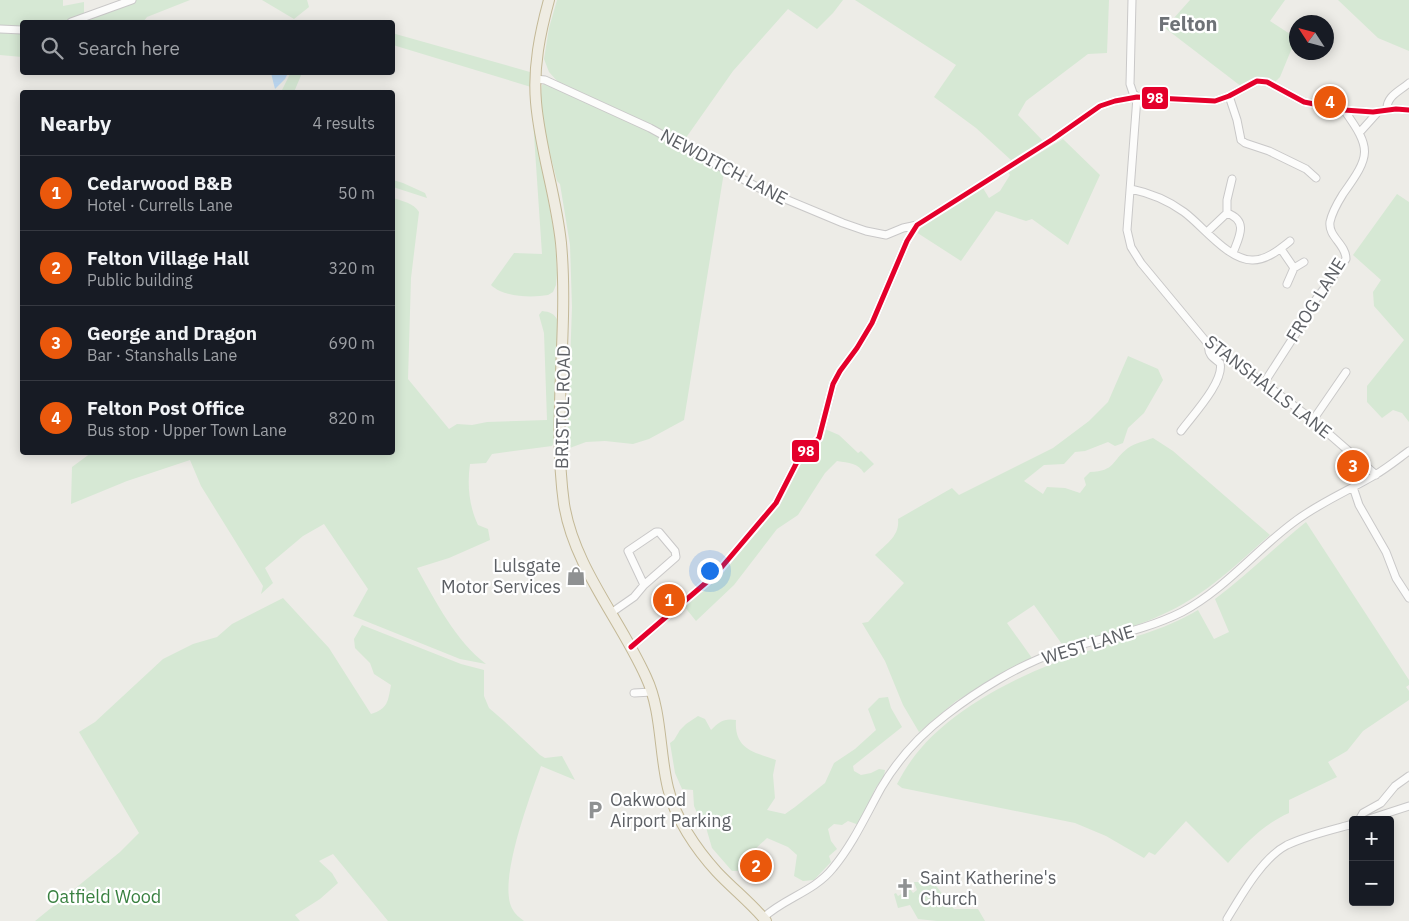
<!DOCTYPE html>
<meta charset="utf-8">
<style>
body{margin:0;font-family:"IBM Plex Sans",sans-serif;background:#242831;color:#f1f3f6}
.controls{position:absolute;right:15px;bottom:15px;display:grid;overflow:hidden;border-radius:5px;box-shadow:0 2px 12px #0003}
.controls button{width:45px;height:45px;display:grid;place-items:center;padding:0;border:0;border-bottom:1px solid #363941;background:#171b24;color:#f1f3f6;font:25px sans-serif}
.compass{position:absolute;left:1289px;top:15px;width:45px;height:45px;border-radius:50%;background:#171b24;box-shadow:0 2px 12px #0003;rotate:306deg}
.you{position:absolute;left:709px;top:570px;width:18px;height:18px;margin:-12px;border:4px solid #fff;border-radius:50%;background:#1a73e8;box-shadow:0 0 0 8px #1a73e833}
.badge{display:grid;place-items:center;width:32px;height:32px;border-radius:50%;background:#ea580c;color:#fff;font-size:16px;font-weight:700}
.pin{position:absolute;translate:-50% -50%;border:2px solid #fff;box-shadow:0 1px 5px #0006}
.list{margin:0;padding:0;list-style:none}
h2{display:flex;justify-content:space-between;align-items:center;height:65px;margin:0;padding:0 20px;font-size:21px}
h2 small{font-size:16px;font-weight:400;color:#9ea1a6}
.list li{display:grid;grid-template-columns:32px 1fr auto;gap:15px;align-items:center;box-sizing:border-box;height:75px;padding:0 20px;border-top:1px solid #363941}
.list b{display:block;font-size:19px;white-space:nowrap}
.list p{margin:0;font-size:16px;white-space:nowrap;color:#9ea1a6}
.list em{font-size:16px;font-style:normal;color:#9ea1a6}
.icon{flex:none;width:28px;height:28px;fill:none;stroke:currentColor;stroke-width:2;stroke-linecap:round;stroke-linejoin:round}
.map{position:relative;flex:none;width:1409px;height:921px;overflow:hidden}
.search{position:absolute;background:#171b24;box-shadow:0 2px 12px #0003;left:20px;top:20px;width:375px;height:55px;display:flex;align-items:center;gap:12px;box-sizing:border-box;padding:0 18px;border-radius:5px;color:#9ea1a6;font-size:19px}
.panel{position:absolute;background:#171b24;box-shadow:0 2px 12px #0003;left:20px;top:90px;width:375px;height:365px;border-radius:5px}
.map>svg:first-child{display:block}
.green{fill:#d6e8d4}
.water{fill:#bedaf4}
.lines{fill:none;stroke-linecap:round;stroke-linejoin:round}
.minor-casing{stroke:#c9c8c8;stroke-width:9}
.highway-casing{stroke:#c3b896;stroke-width:12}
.minor{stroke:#fcfcfb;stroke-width:7}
.highway{stroke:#efece2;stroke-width:10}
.bus-1-casing{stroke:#fff;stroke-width:9}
.bus-1{stroke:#e4002b;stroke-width:5}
.labels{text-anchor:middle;stroke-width:4.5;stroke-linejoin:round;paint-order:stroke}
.street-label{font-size:18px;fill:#5d6065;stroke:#fff}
.poi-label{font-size:18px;fill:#5d6065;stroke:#fff;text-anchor:start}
.park-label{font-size:18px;fill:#398040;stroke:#fff}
.quarter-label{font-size:20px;font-weight:bold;fill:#6e7277;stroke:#fff}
.line-badge{stroke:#fff;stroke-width:2}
.badge-label{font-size:14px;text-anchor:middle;font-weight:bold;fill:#fff}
</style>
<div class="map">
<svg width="1409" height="921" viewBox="0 0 1409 921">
<rect width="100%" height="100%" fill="#edece7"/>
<path class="green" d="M0 0H63V6L84 2V13L111 12 122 0H190L147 17 143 22H22V57L0 55Z
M262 0H307L309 7 294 19Z
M557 0H843L833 13 817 29 788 9 733 71 683 142 616 108 559 83 549 72 544 59 549 28Z
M855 0H1109L1107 53 1088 54 1026 101 1018 115 1044 142 1012 161 976 128 934 97 956 65Z
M1190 0H1285L1270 21 1290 34 1294 43 1280 77 1275 82C1258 76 1257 75 1242 87L1165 28Z
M1338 0H1409V51L1378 38Z
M392 33 530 72 531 87 393 45Z
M291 72 302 73 294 92H281Z
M545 84 627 120 724 172 684 420 649 439 633 444 605 441 586 442 567 449 572 307 570 245 560 184 557 181C550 151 538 116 542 85Z
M533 120 555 237 557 273 556 285 553 292 548 295C531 298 503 297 491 285L514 253 542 254Z
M1063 139 1100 175 1068 245 1032 219 1026 221 996 211 961 261 916 232 920 227 983 188 989 198 1000 191 1010 175 1008 172Z
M393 180 403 183 425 193 427 198 393 187Z
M1397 194 1409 202V422L1402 413 1393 410 1382 418 1367 402V386L1404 340 1374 306 1373 292 1381 280 1353 255Z
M393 198C402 201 414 203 419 212L411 278 408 379 449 429 457 424 472 425 487 422 547 420 544 333 539 315 542 311C550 312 554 313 558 321L555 441 552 446 492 454 486 463 470 464C467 485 469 506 478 525L488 529 490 540 449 558 417 568C436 602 455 640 486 664L460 659 353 616 368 589 324 524 303 536 265 568 273 583 261 594 263 586 201 486 190 460 127 481 71 504 72 467 91 453 392 452Z
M1128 356 1158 369 1163 380 1144 413 1128 428 1123 443 1115 446 1108 442 1085 451 1075 452 1064 464 1044 465 1024 481 1043 494 1047 487 1065 488 1080 493 1086 485 1084 478 1090 472C1116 471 1111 461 1128 448 1135 443 1145 441 1153 438L1173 451 1270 535C1247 555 1224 577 1199 594 1158 622 1111 634 1064 647L1034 605 1007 623 1032 658 956 701 919 732 903 705 885 661 862 623 868 622 904 583 875 555C886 544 900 536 898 519L952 488 959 495 1053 448 1089 421 1108 402Z
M825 429 839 435 858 453 861 451 874 464 864 473C858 463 849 463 837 461L825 473 798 515 777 529 734 585 696 621 684 606 720 577 741 550 801 460Z
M1306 522 1409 680V685L1406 687 1409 691V700L1363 731 1347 751 1328 762 1337 777 1289 800V813C1264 824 1246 843 1228 863L1186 821 1155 855 1149 852 1144 858 1106 836 1075 823 902 788 897 784C904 771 912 758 922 747 962 702 1031 669 1088 651 1126 639 1163 631 1198 610L1214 639 1229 632 1215 599C1247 575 1275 547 1306 522Z
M283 598 329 648 371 714C388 709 388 701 391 685L374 674 370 663 355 648 354 639 362 625 461 664 484 670V696L489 708 504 721 540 755 545 758 562 756 575 780 541 766C531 794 496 884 513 910 515 914 520 918 524 921H388L333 854 319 861 332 873 338 883 320 899 295 915 300 921H35L120 852 139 833 79 732 95 722 163 659 193 644 217 637 232 624Z
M888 697 891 708 902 727 853 766 854 771 861 775 871 773 879 769 885 770 884 776 875 789 859 825 848 821 842 825 834 824 828 829 831 841 837 849 829 856 831 862 814 880 803 881 794 876 797 855 788 847 767 838 739 864 738 871H732L712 848 705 824 699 817 694 806 693 790 682 789 675 773 670 743 674 740 680 730 686 724 698 716 705 719 711 730C719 722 724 718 736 720 734 749 753 752 776 760L773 775 775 798 767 810 785 814 795 807 825 783 834 763 855 749 876 730 868 709 879 698Z
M914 882H933L954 909H978L985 921H937L918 919 910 905 898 908 894 894 896 893 898 896 910 889 913 893 917 890Z"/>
<path class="water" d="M271 73V72L288 73 285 79 275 89Z"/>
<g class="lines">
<g class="minor-casing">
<path id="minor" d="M1132 0 1130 84 1133 93 1137 97
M71 22 132 0
M0 29 22 30
M535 79 545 80 650 128 759 188 843 223 866 231 886 235 903 228 917 225
M1229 96 1237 120 1241 140 1245 143 1269 151 1306 169 1316 178
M1137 97 1127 230 1131 247 1141 263 1209 345 1264 383 1313 420 1376 475
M1387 110C1386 96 1400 91 1409 83
M1360 132 1378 112
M1131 189C1150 193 1169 201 1184 212 1203 226 1229 261 1253 260 1267 260 1280 249 1290 241
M1227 213C1249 221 1239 237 1233 253
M1207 232 1227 213V200L1232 179
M1281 249 1294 268
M1287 284 1294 268 1304 262
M1264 383 1302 324 1311 306 1346 259C1346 244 1328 237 1330 222 1332 212 1338 202 1343 194 1371 155 1372 149 1344 110
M1313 420 1346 372
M1181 431C1192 416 1225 381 1220 363 1213 358 1207 354 1209 345
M1353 487 1359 505 1386 552 1396 578 1409 598
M611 613 634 597 644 585 676 557 675 551 659 532H656L628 551 644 585
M631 647 715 575 776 503 799 458 819 438 833 384 840 371 857 348 872 323 907 241 917 225 1053 139 1100 106 1115 101 1137 97 1215 101 1229 96 1257 81 1267 82 1304 102 1344 110 1373 112 1396 109 1409 110
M634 693 652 692
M1359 820 1363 813 1381 803 1395 786 1409 776
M1366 820 1409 806
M763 918C784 898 814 892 833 868 853 844 866 815 881 788 898 759 920 735 946 715 978 690 1019 665 1057 652 1098 638 1142 632 1182 612 1224 590 1256 550 1294 522 1319 503 1348 491 1375 475 1387 468 1398 459 1409 451
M1227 919C1241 896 1262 858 1287 845 1308 835 1331 830 1353 824"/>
</g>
<g class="highway-casing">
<path id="highway" d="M549 0C540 33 533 67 536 102 540 150 556 195 561 243 569 330 552 417 564 504 574 567 620 619 646 677 662 711 659 751 668 788 675 818 696 849 717 872 733 889 751 903 766 921"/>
</g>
<use href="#minor" class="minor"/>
<use href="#highway" class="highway"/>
<g class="bus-1-casing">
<path id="bus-1" d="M631 647 715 575 776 503 799 458 819 438 833 384 840 371 857 348 872 323 907 241 917 225 1053 139 1100 106 1115 101 1137 97 1215 101 1229 96 1257 81 1267 82 1304 102 1344 110 1373 112 1396 109 1409 110"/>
</g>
<use href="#bus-1" class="bus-1"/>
</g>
<defs>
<g id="shop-bare" transform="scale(1.5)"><path d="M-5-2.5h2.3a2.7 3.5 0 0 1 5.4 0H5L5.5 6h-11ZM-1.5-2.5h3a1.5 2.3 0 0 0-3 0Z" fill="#8f9192" stroke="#fff" stroke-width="2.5" paint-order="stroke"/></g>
<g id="parking-bare" transform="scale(1.5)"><path d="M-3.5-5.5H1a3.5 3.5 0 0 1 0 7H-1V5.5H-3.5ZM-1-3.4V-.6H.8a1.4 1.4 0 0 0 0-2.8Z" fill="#8f9192" stroke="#fff" stroke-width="2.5" paint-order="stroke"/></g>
<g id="church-bare" transform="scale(1.5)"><path d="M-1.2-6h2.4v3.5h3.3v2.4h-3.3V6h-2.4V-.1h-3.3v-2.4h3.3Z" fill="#8f9192" stroke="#fff" stroke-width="2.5" paint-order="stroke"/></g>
</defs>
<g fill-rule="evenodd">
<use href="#shop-bare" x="576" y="576"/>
<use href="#parking-bare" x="595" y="810"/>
<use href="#church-bare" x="905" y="888"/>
</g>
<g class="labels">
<g class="street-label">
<text transform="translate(724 167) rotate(28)" y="6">NEWDITCH LANE</text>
<text transform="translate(1316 300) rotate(-58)" y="6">FROG LANE</text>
<text transform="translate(1268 387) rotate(38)" y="6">STANSHALLS LANE</text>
<text transform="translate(563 407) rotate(-89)" y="6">BRISTOL ROAD</text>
<text transform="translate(1088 645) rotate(-17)" y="6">WEST LANE</text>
</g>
<g class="poi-label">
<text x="561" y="572" text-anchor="end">Lulsgate<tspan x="561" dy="21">Motor Services</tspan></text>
<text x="610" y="806">Oakwood<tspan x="610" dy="21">Airport Parking</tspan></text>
<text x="920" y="884">Saint Katherine's<tspan x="920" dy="21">Church</tspan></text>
</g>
<g class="park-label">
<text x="104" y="903">Oatfield Wood</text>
</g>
<g class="quarter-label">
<text x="1188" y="31">Felton</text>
</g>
</g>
<g class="line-badge">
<rect x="1141" y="86" width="28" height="24" rx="5" fill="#e4002b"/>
<rect x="791" y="439" width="29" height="24" rx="5" fill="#e4002b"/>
</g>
<g class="badge-label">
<text x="1155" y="103">98</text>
<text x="806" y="456">98</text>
</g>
</svg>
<div class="controls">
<button>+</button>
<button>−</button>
</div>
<svg class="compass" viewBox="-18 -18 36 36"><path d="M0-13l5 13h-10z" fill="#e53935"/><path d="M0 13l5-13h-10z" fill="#9ea1a6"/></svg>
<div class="you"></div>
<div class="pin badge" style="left:669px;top:600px">1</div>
<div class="pin badge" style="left:756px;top:866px">2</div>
<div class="pin badge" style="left:1353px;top:466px">3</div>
<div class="pin badge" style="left:1330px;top:102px">4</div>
<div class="search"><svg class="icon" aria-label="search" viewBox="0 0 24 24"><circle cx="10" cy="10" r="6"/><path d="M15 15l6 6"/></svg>Search here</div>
<section class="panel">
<h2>Nearby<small>4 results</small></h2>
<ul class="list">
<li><span class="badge">1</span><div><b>Cedarwood B&amp;B</b><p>Hotel · Currells Lane</p></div><em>50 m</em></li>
<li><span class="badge">2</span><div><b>Felton Village Hall</b><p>Public building</p></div><em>320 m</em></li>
<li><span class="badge">3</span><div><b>George and Dragon</b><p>Bar · Stanshalls Lane</p></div><em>690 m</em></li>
<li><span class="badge">4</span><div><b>Felton Post Office</b><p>Bus stop · Upper Town Lane</p></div><em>820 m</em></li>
</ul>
</section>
</div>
